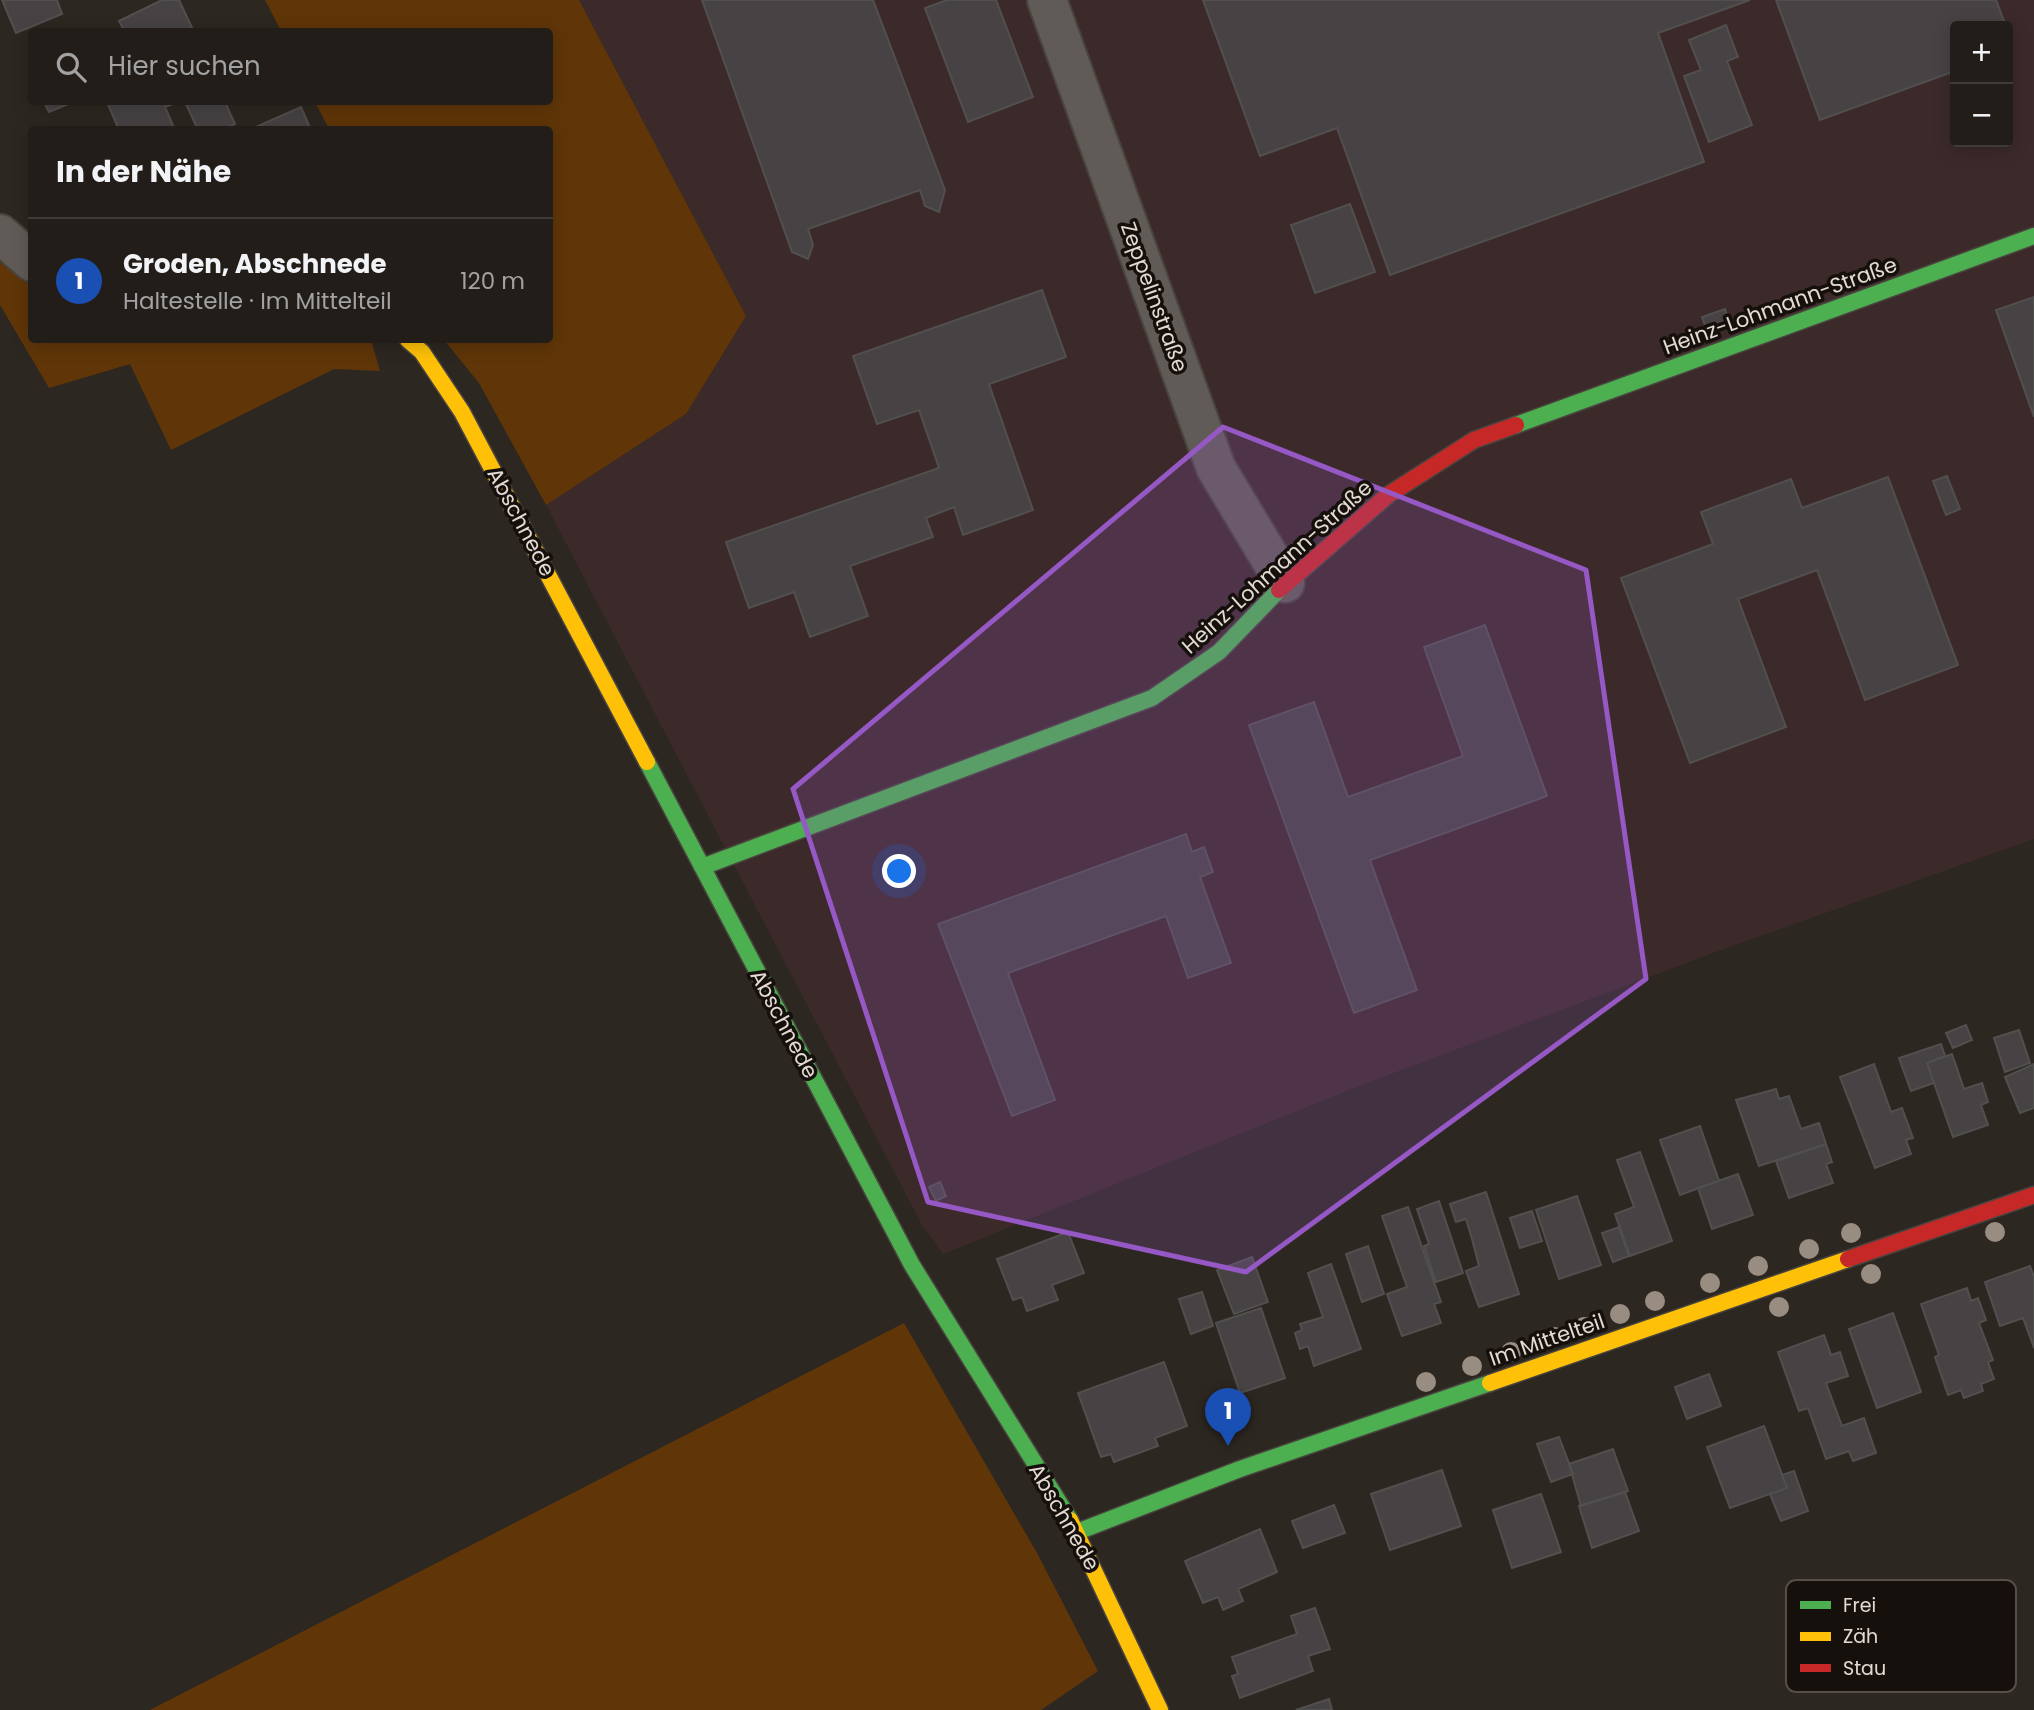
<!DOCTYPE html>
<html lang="de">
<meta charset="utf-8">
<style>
body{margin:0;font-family:Poppins,sans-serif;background:#2e2a26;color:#f1f3f6}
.controls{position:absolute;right:21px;top:21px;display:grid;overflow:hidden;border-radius:7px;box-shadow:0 4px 18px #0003}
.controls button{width:63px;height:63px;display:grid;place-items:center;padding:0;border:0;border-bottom:2px solid #3f3b38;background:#221d19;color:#f1f3f6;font:35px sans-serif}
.you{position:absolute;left:900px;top:872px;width:24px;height:24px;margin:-18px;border:5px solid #fff;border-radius:50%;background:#1a73e8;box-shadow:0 0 0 10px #1a73e833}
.badge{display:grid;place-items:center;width:46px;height:46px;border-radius:50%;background:#0b8043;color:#fff;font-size:23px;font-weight:700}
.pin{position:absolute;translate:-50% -58px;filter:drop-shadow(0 2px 4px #0008)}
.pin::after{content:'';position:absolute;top:37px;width:24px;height:21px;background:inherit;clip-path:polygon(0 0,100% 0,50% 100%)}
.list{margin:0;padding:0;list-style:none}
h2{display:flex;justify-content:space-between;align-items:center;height:91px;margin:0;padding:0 28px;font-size:30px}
h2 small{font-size:23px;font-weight:400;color:#a2a2a2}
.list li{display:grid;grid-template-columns:46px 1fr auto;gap:21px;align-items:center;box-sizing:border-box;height:126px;padding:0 28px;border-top:2px solid #3f3b38}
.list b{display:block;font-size:26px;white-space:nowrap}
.list p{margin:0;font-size:23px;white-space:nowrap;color:#a2a2a2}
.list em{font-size:23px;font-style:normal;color:#a2a2a2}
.icon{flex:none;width:38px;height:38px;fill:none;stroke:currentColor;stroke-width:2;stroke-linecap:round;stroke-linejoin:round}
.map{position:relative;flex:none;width:2034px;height:1710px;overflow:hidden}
.search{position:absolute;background:#221d19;box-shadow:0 4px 18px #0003;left:28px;top:28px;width:525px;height:77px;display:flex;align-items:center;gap:18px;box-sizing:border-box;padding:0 24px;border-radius:7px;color:#a2a2a2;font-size:26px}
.panel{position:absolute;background:#221d19;box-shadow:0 4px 18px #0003;left:28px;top:126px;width:525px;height:217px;border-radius:7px}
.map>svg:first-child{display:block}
.industrial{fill:#3c2a2b;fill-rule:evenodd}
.green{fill:#603608}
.building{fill:#474344;stroke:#524f4f;stroke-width:2}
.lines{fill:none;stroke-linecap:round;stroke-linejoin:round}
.street-casing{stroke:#4a443f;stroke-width:42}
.fast-casing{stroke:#4a443f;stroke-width:19}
.slow-casing{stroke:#4a443f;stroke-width:19}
.jam-casing{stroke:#4a443f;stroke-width:19}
.street{stroke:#615b57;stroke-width:38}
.fast{stroke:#4caf50;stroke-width:16}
.slow{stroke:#ffc107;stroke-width:16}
.jam{stroke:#c62828;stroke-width:16}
.tree{fill:#998d82}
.marked{fill:#9558c4;fill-opacity:0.2;stroke:#9558c4;stroke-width:5;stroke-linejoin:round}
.labels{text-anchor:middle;stroke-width:7;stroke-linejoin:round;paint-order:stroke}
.street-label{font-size:21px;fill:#e3dad3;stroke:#16100c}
.key{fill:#16100c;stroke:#544d48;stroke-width:2}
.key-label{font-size:19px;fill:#e3dad3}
</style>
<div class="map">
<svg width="2034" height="1710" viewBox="0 0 2034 1710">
<rect width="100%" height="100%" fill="#2d2721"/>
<path class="industrial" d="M579 0H2034V839L1721 950 1354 1088 943 1254 922 1225 546 505 686 414 746 316ZM1955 26H2008V142H1955Z"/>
<path class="green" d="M265 0H579L746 316 686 414 546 505 479 383 444 340H550V130L329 129 315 102H550V32L281 31Z
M0 262 31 286 32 340H371L380 371 334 369 171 450 130 364 49 388 0 305Z
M904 1323 1037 1553 1098 1671 1041 1710H150Z"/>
<path class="building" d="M2 0H57L62 14 16 33Z
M162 0H179L194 32H125L119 21Z
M702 0H873L945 190 939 212 925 206 920 190 808 229 813 245 808 259 792 252Z
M947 0H996L1033 97 968 122 925 8Z
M1203 0H1750L1658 33 1704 162 1390 275 1337 128 1260 156Z
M1776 0H1996L2006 26H1955V71L1820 120Z
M1726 25 1738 57 1727 61 1752 125 1709 142 1684 76 1701 70 1689 40Z
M44 102H73L49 112Z
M107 102H178L165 107 175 130H119Z
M185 102H225L235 124 222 130H198Z
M301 107 311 130H249Z
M1350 204 1375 272 1315 293 1291 225Z
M1042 290 1066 357 989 384 1033 510 963 535 954 507 926 518 933 537 850 566 868 616 810 637 794 592 749 608 726 542 939 468 919 410 877 424 853 356Z
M2034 297V417L1996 310Z
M1725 309 1729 322 1707 331 1702 317Z
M1947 476 1960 509 1946 515 1933 481Z
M1888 477 1958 665 1865 700 1817 570 1738 599 1786 727 1690 763 1621 578 1713 544 1701 512 1791 479 1802 508Z
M1485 625 1547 796 1370 860 1417 990 1354 1013 1249 725 1314 702 1348 797 1463 756 1424 647Z
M1186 834 1192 852 1204 847 1213 872 1200 877 1231 963 1188 978 1166 916 1008 973 1055 1100 1012 1116 938 924Z
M1966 1025 1972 1040 1953 1048 1946 1033Z
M2019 1030 2030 1063 2005 1072 1994 1038Z
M1941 1044 1945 1056 1927 1063 1934 1083 1911 1091 1899 1058Z
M1952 1054 1964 1089 1982 1083 1988 1102 1981 1105 1988 1125 1953 1137 1927 1063Z
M1874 1064 1891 1112 1902 1108 1913 1138 1906 1140 1911 1154 1875 1168 1840 1077Z
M2034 1064V1108L2020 1113 2005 1077Z
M1776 1089 1779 1099 1789 1096 1801 1129 1819 1123 1826 1144 1759 1166 1736 1100Z
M1700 1126 1719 1181 1680 1195 1660 1140Z
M1826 1144 1832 1162 1826 1164 1833 1183 1789 1198 1776 1161Z
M1640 1152 1672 1241 1630 1256 1615 1214 1634 1207 1617 1160Z
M1738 1174 1753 1215 1712 1229 1698 1188Z
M940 1182 946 1196 936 1201 929 1187Z
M1486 1192 1519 1294 1479 1307 1466 1271 1479 1266 1472 1239 1466 1219 1456 1222 1450 1204Z
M1577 1196 1601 1265 1559 1279 1536 1210Z
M1439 1201 1463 1273 1436 1282 1424 1246 1429 1244 1417 1209Z
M1408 1207 1441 1302 1434 1304 1441 1323 1402 1336 1387 1294 1407 1287 1382 1216Z
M1532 1211 1542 1241 1520 1248 1510 1218Z
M1619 1227 1629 1256 1613 1262 1602 1233Z
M1068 1232 1084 1273 1052 1285 1058 1300 1027 1311 1022 1297 1013 1300 997 1259Z
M1368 1246 1384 1294 1362 1302 1346 1254Z
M1252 1257 1268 1302 1234 1314 1217 1270Z
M1331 1264 1361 1349 1314 1366 1308 1346 1300 1349 1295 1333 1302 1330 1300 1324 1323 1317 1308 1273Z
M2030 1266 2034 1277V1348L2023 1318 2000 1326 1985 1282Z
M1967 1288 1971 1301 1978 1298 1986 1320 1979 1323 1993 1360 1988 1362 1994 1379 1981 1384 1983 1391 1964 1398 1961 1390 1948 1395 1935 1357 1939 1355 1921 1304Z
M1202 1292 1213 1326 1191 1334 1179 1299Z
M1261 1308 1285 1378 1240 1393 1216 1323Z
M1893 1313 1921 1392 1877 1408 1849 1329Z
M1824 1335 1831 1355 1840 1352 1848 1376 1826 1383 1842 1426 1864 1418 1876 1453 1853 1461 1849 1451 1826 1459 1808 1408 1799 1411 1778 1352Z
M1164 1362 1187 1426 1155 1438 1158 1446 1114 1462 1111 1454 1101 1457 1078 1393Z
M1709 1374 1721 1406 1687 1419 1675 1387Z
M1764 1426 1787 1488 1730 1508 1707 1447Z
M1559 1437 1573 1474 1551 1482 1537 1444Z
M1613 1449 1628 1491 1581 1506 1569 1464Z
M1442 1470 1461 1526 1390 1550 1371 1494Z
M1794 1471 1808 1511 1781 1521 1770 1494 1787 1488 1782 1475Z
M1625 1492 1639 1531 1592 1548 1579 1506Z
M1541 1494 1561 1552 1512 1568 1493 1510Z
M1334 1505 1345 1533 1303 1548 1292 1521Z
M1260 1529 1277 1572 1238 1589 1243 1601 1223 1610 1218 1597 1203 1603 1185 1561Z
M1315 1608 1330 1649 1308 1656 1313 1671 1240 1698 1232 1676 1238 1674 1232 1657 1297 1634 1291 1616Z
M1329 1699 1332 1710H1296Z"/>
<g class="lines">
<g class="street-casing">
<path id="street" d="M1047 0 1216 468 1285 583
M0 234 32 262"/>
</g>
<g class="fast-casing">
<path id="fast" d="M1516 425 2034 236
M647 762 912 1265 1070 1520
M702 867 1152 698 1219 652 1279 590
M1077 1532 1240 1469 1490 1383"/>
</g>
<g class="slow-casing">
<path id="slow" d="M408 340 422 352 462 412 647 762
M1490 1383 1848 1259
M1070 1520 1160 1710"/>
</g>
<g class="jam-casing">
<path id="jam" d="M1279 590 1388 495 1474 440 1516 425
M1848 1259 2034 1195"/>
</g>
<use href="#street" class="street"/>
<use href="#fast" class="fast"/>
<use href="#slow" class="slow"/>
<use href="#jam" class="jam"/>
</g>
<g class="tree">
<circle cx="1995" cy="1232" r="10"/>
<circle cx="1851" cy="1233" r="10"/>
<circle cx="1809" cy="1249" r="10"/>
<circle cx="1758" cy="1266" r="10"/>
<circle cx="1871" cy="1274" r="10"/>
<circle cx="1710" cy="1283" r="10"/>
<circle cx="1655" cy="1301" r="10"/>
<circle cx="1779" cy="1307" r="10"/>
<circle cx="1620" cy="1314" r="10"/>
<circle cx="1584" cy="1327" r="10"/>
<circle cx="1555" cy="1337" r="10"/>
<circle cx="1511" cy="1352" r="10"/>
<circle cx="1472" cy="1366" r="10"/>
<circle cx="1426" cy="1382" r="10"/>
</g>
<path class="marked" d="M1223 427 1586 570 1646 979 1246 1272 928 1202 793 789Z"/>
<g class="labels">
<g class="street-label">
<text transform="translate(1154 297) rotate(70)" y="7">Zeppelinstraße</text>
<text transform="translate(1780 306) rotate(-20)" y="7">Heinz-Lohmann-Straße</text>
<text transform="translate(521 522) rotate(62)" y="7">Abschnede</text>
<text transform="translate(1277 567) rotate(-42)" y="7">Heinz-Lohmann-Straße</text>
<text transform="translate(784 1024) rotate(62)" y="7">Abschnede</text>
<text transform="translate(1547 1340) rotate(-19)" y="7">Im Mittelteil</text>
<text transform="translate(1064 1517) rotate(60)" y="7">Abschnede</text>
</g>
</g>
<rect x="1786" y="1580" width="230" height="112" rx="10" class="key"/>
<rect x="1800" y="1601" width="31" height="8" fill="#4caf50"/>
<rect x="1800" y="1632" width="31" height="9" fill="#ffc107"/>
<rect x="1800" y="1664" width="31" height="8" fill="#c62828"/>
<g class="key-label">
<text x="1843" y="1612">Frei</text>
<text x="1843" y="1643">Zäh</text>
<text x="1843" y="1675">Stau</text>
</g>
</svg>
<div class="controls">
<button>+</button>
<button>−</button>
</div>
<div class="you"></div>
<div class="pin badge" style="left:1228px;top:1446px;background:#1a4fb4">1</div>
<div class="search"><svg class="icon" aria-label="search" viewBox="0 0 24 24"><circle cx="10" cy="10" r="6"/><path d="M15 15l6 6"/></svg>Hier suchen</div>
<section class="panel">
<h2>In der Nähe<small></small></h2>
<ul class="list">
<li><span class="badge" style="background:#1a4fb4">1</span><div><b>Groden, Abschnede</b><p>Haltestelle · Im Mittelteil</p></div><em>120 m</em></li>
</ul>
</section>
</div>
